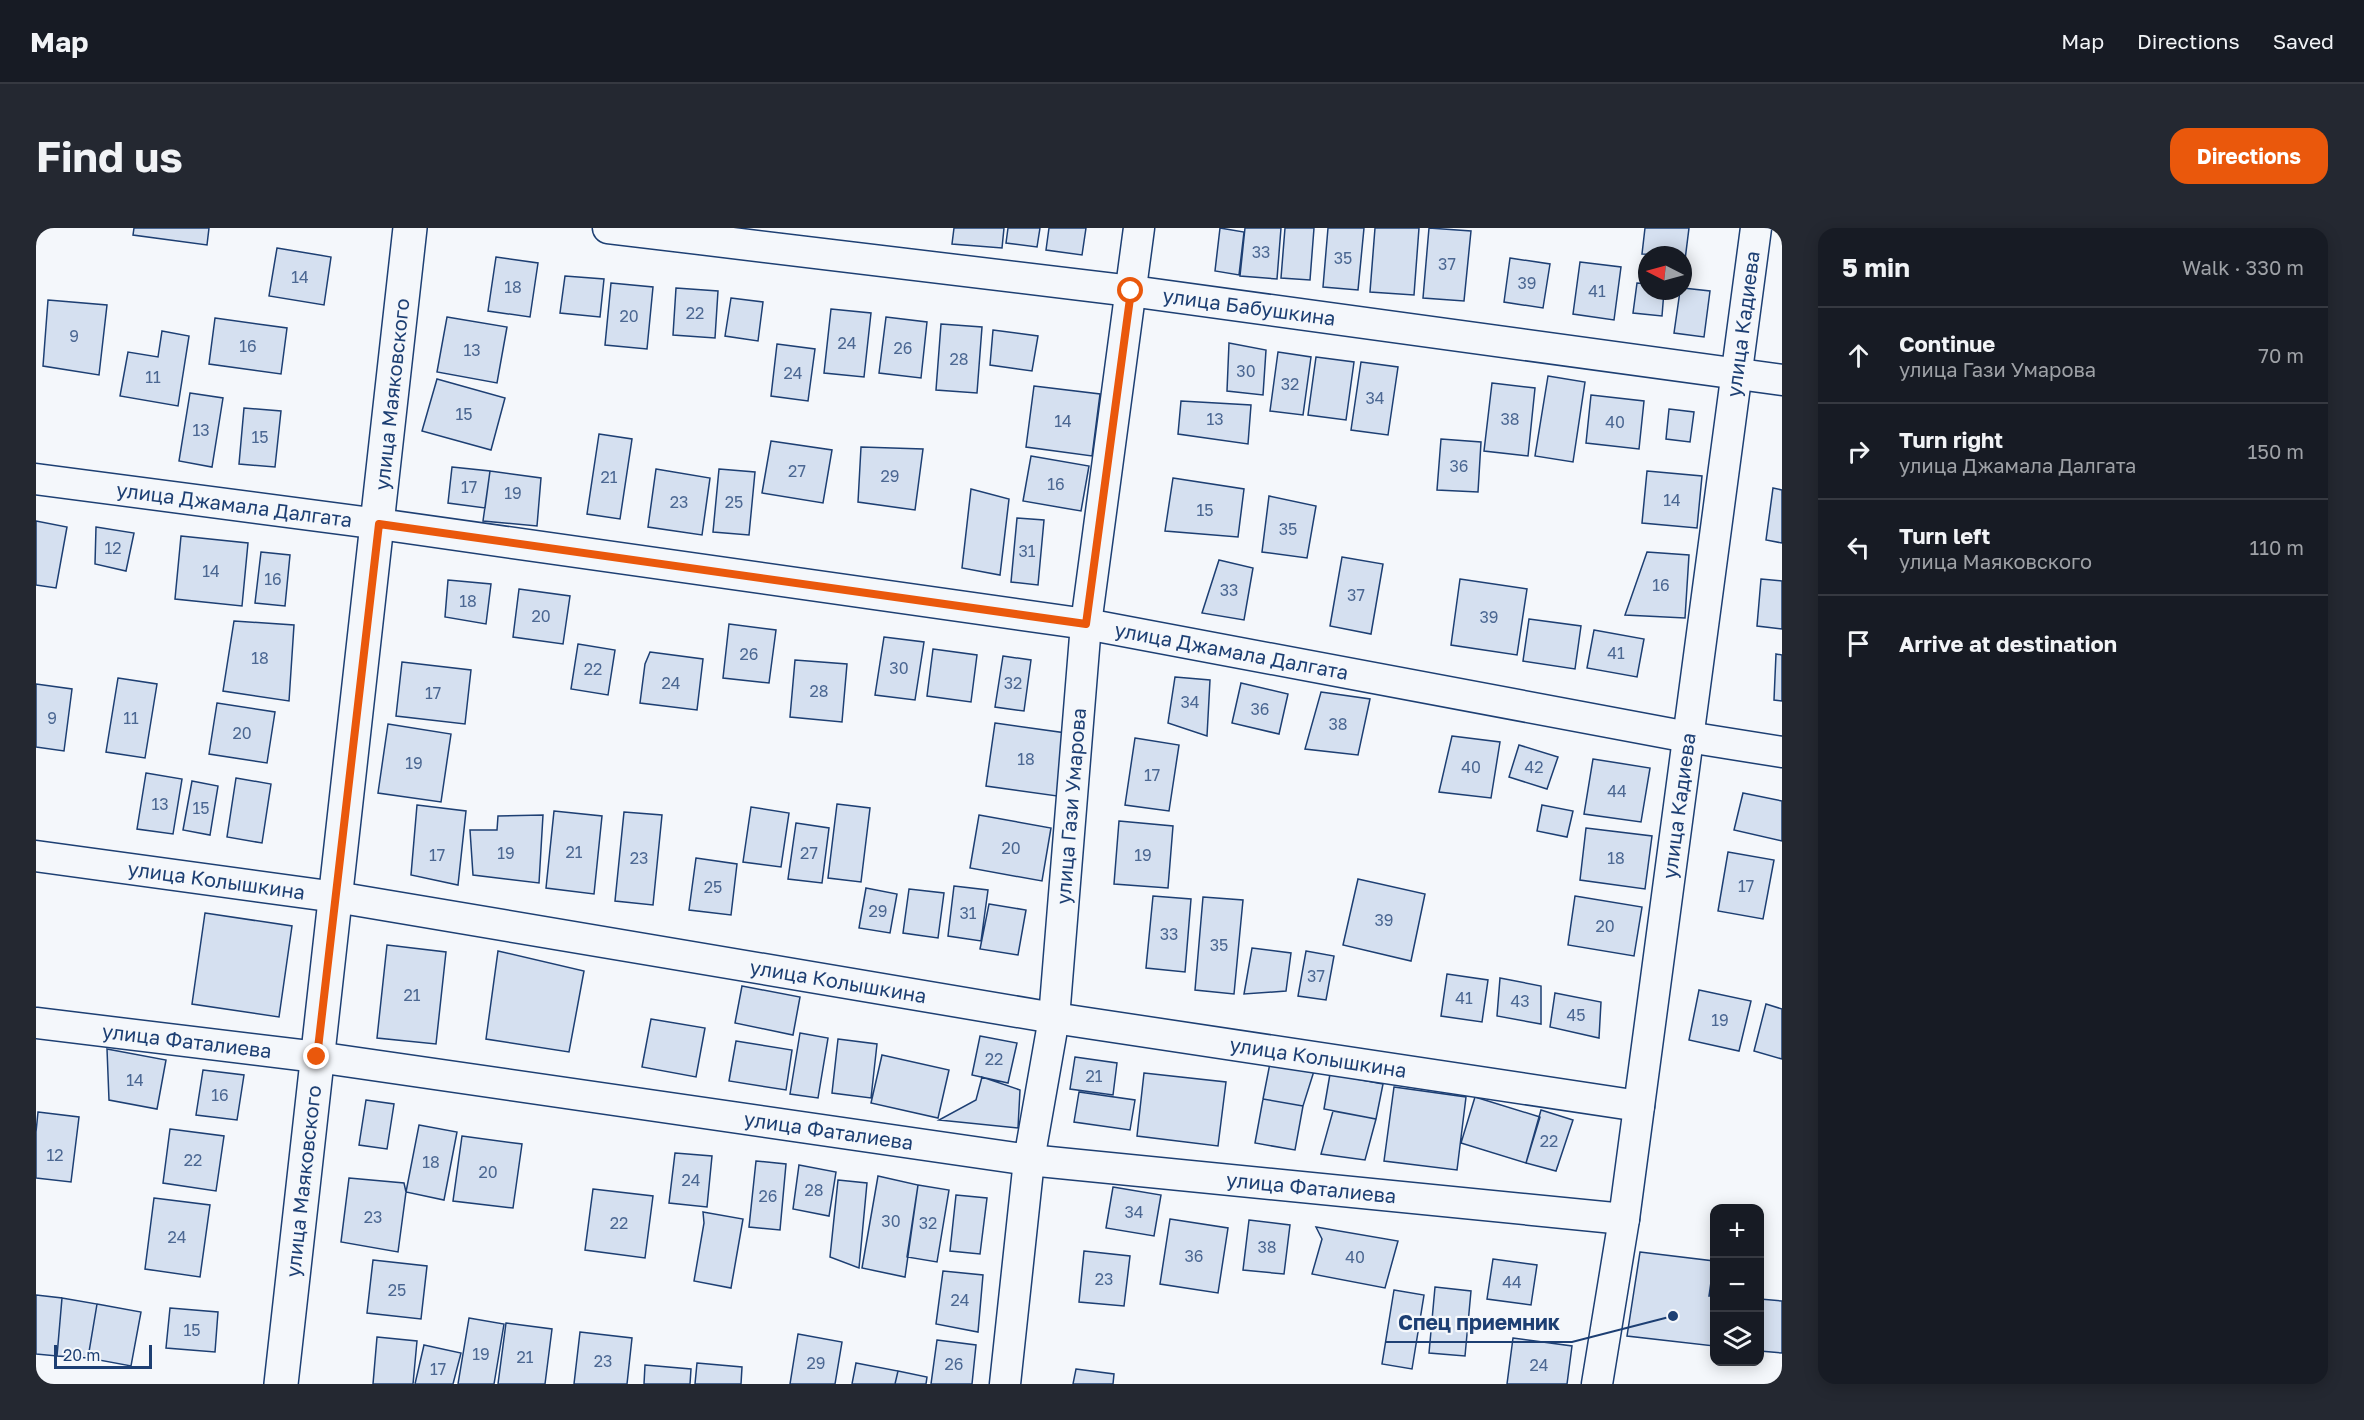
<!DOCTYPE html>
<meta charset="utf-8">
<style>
body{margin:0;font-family:"Golos Text",sans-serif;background:#242831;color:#f1f3f6}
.controls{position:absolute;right:18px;bottom:18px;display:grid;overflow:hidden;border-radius:12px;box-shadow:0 3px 15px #0003}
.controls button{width:54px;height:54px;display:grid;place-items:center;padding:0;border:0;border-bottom:2px solid #363941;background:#171b24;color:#f1f3f6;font:30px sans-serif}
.compass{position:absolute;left:1602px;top:18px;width:54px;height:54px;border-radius:50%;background:#171b24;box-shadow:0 3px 15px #0003;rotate:276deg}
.scale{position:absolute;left:18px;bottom:15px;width:98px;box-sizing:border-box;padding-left:6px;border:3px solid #1d3f73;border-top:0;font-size:16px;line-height:21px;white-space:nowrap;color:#1d3f73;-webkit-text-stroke:4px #f4f7fb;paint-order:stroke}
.stop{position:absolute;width:18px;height:18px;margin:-14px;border:4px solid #ea580c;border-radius:50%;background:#fff}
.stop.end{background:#ea580c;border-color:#fff;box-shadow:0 2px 6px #0008}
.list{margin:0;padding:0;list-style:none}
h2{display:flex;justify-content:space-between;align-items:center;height:78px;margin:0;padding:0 24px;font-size:26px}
h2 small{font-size:20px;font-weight:400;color:#9ea1a6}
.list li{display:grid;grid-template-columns:39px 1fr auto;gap:18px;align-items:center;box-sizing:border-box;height:96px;padding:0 24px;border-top:2px solid #363941}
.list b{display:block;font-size:22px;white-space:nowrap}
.list p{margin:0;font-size:20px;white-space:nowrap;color:#9ea1a6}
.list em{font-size:20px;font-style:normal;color:#9ea1a6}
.icon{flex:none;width:33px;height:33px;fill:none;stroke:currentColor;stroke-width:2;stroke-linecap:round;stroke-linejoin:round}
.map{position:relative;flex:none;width:1746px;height:1156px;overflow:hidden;border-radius:18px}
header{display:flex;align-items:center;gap:36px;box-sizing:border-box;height:84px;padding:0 30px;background:#171b24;border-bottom:2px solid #363941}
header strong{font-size:28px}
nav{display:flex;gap:33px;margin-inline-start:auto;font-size:21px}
.intro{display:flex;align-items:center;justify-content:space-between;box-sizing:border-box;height:144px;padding:0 36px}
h1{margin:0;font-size:42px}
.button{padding:15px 27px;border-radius:18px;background:#ea580c;color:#fff;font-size:21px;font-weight:700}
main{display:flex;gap:36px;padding:0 36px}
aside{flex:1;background:#171b24;border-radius:18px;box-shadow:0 3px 15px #0003}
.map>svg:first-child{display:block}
.building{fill:#d5e0f0;stroke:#1d3f73;stroke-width:1.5}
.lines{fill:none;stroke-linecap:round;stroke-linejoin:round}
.street-casing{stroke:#1d3f73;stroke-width:33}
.secondary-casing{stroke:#1d3f73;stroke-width:36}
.street{stroke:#f4f7fb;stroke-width:30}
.secondary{stroke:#f4f7fb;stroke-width:33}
.route{stroke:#ea580c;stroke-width:8}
.labels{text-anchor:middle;stroke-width:4.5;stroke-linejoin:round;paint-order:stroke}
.number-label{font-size:16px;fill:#4b6792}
.street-label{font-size:20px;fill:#1d3f73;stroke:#f4f7fb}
.leader{fill:none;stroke:#1d3f73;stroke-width:2}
.callout-dot{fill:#1d3f73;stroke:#f4f7fb;stroke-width:2}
.callout-label{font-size:21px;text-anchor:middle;font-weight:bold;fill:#1d3f73;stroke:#f4f7fb;stroke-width:4.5;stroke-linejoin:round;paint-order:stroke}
</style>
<header>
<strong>Map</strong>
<nav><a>Map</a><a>Directions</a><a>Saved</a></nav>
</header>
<div class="intro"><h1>Find us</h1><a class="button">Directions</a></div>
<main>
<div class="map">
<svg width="1746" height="1156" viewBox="0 0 1746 1156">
<rect width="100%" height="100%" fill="#f4f7fb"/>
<path class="building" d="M98 0H173L171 17 97 7Z
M918 0H968L966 20 916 16Z
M972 0H1004L1001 19 970 15Z
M1013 0H1050L1046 27 1010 22Z
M1184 0 1208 4 1203 47 1179 43Z
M1209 0H1245L1241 51 1204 48Z
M1249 0H1278L1274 52 1245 50Z
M1292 0H1328L1322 62 1287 59Z
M1339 0H1383L1378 67 1334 64Z
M1393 0 1435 3 1428 73 1387 70Z
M1609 0H1653L1649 32H1647V27L1606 26Z
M241 20 295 29 288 77 233 68Z
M460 29 502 35 494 89 452 83Z
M1474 30 1514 36 1507 80 1468 74Z
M1544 34 1585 39 1578 92 1537 86Z
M529 48 568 51 564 89 524 85Z
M575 55 617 59 611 121 569 117Z
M1601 55 1611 56V63H1628L1626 88 1597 85Z
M640 60 682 63 679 110 637 107Z
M1647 60 1674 63 1668 109 1638 105 1644 63H1647Z
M695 70 727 74 722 113 689 108Z
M12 72 71 77 63 147 7 138Z
M795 81 835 85 828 149 788 145Z
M411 89 471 99 461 155 401 144Z
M850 89 891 94 885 150 843 145Z
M179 90 251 100 245 146 173 136Z
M905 96 946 99 941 165 900 162Z
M957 102 1002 108 996 143 954 137Z
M126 103 153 108 142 178 84 168 92 124 122 129Z
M1193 115 1230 122 1227 167 1191 163Z
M741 116 779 121 772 173 735 168Z
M1242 124 1275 129 1267 187 1234 183Z
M1280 129 1318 134 1310 192 1272 187Z
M1325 134 1362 139 1352 207 1315 202Z
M1512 148 1549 154 1537 234 1499 228Z
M401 151 469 170 455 222 386 203Z
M1456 155 1499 160 1492 228 1448 223Z
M998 158 1064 166 1056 228 990 219Z
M154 165 187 170 176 239 143 233Z
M1555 167 1608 173 1603 221 1550 215Z
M1145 173 1215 177 1212 216 1142 206Z
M208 180 245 183 239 239 203 236Z
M1633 181 1658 184 1654 214 1630 211Z
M563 206 596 211 584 291 551 286Z
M1405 211 1445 214 1442 264 1401 262Z
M735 213 796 222 787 275 726 265Z
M825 219 887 221 879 282 822 274Z
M995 228 1053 238 1045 283 987 273Z
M416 239 454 243 449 280 412 275Z
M620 241 674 250 666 307 612 299Z
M683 241 719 244 713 307 677 304Z
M454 243 505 250 501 298 447 293Z
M1611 243 1666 248 1661 300 1606 295Z
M1137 250 1208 261 1202 309 1129 303Z
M1737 260 1746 262V315L1730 312Z
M935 261 973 271 964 347 926 340Z
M1233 268 1280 278 1271 330 1226 324Z
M981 290 1008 292 1002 357 975 354Z
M0 293 31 299 20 360 0 357Z
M60 299 98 305 90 343 59 336Z
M145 308 212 315 206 378 139 371Z
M225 324 254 327 249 378 219 375Z
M1611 324 1653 327 1649 390 1589 387Z
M1306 329 1347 336 1335 406 1294 398Z
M1183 332 1217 340 1208 392 1166 385Z
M1424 351 1491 361 1481 427 1415 417Z
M1725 351 1746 353V401L1721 398Z
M412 352 455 356 450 396 409 389Z
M483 361 534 368 527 416 477 409Z
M1493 391 1545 398 1539 441 1487 433Z
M198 393 258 397 253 473 187 463Z
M693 396 740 402 733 455 687 450Z
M1558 402 1608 411 1601 449 1551 440Z
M848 409 888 414 879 472 839 467Z
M542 416 579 422 572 467 535 461Z
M897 421 941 427 935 474 891 468Z
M614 424 667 431 661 482 604 475 609 436Z
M1740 426 1746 427V473L1738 472Z
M967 428 995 432 988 483 959 479Z
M759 432 811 436 806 494 754 489Z
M366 434 435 442 429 496 360 488Z
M1139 449 1174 452 1171 508 1132 495Z
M82 450 121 456 109 530 70 524Z
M1205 455 1252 466 1243 506 1196 495Z
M0 456 36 461 28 523 0 519Z
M1285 464 1334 471 1322 527 1269 521Z
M181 475 239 484 231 535 173 526Z
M959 495 1030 505 1021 568 950 558Z
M352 496 415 506 405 574 342 565Z
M1416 508 1464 514 1455 570 1403 564Z
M1099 510 1143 517 1133 583 1089 577Z
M1483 517 1522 529 1511 561 1473 549Z
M1557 531 1614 540 1605 594 1548 586Z
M110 545 146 551 137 606 101 601Z
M200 550 235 556 226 615 191 609Z
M156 553 182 558 174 607 147 602Z
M1707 565 1746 573V613L1698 602Z
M801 576 834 580 825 654 792 650Z
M381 577 430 583 422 657 375 647Z
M1506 577 1537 583 1531 609 1501 603Z
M715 579 753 585 745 639 707 634Z
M518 583 566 588 558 666 510 660Z
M588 584 626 587 617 677 579 673Z
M507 587 503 655 437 647 434 602H461L462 588Z
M943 587 1015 600 1006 653 934 640Z
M1083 593 1137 598 1132 660 1078 656Z
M760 595 793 600 786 655 752 651Z
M1550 600 1616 608 1609 661 1544 652Z
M1692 624 1738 632 1727 691 1682 683Z
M660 630 701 636 695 687 653 682Z
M1322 651 1389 666 1375 733 1307 717Z
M918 658 952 662 945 713 912 708Z
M830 660 861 666 854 705 823 700Z
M873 661 908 665 902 710 867 705Z
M1117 668 1155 671 1149 744 1110 740Z
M1539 668 1606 679 1598 728 1532 717Z
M1167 669 1207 672 1198 766 1159 762Z
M953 676 990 682 982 727 944 721Z
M169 685 256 698 243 789 156 776Z
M351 717 410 724 400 816 341 810Z
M1216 720 1255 725 1250 763 1208 766Z
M462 723 548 743 533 824 450 811Z
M1270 723 1298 728 1290 772 1262 768Z
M1411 746 1452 752 1446 794 1405 788Z
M1464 750 1505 758V796L1461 788Z
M706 758 764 769 757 807 699 795Z
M1663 762 1715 773 1703 823 1653 812Z
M1519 765 1565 774 1563 810 1514 799Z
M1730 776 1746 781V831L1718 823Z
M615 791 669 800 660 849 606 839Z
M764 805 792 810 782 870 754 866Z
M944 808 981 815 972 855 936 847Z
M802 811 841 816 835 870 796 865Z
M700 813 756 822 750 862 693 853Z
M71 821 130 832 121 881 73 872Z
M846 827 913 842 902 890 835 875Z
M1039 829 1081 835 1077 867 1034 861Z
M1234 835 1278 843 1267 878 1227 871Z
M167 842 208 847 201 892 160 887Z
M1108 845 1190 854 1182 918 1101 908Z
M1294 846 1347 856 1340 891 1288 881Z
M946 849 984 862 982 900 903 892 940 872Z
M1358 859 1430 869 1421 942 1348 933Z
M1043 864 1099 872 1094 902 1038 894Z
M1439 869 1504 889 1490 935 1425 915Z
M1227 871 1267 878 1259 922 1219 915Z
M330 872 358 876 351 921 323 917Z
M1505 882 1537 892 1520 943 1490 935Z
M1297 883 1340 891 1329 932 1285 926Z
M2 884 43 889 35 954 0 950V904Z
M383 897 421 904 408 972 370 964Z
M134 901 188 908 180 963 127 955Z
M426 908 486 916 477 980 417 973Z
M639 925 676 928 671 979 633 975Z
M720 933 750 936 744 1002 713 999Z
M763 937 800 944 793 988 757 981Z
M842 948 882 957 869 1049 826 1040Z
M313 950 368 955 370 964 362 1024 305 1014Z
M802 952 831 955 823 1040 794 1029Z
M882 957 913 962 901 1034 871 1029Z
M1077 959 1125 967 1118 1008 1070 1000Z
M557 961 617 968 609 1030 549 1022Z
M920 967 951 970 944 1026 914 1023Z
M118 970 174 977 164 1049 109 1041Z
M667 984 707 991 695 1060 658 1053 668 995Z
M1134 991 1192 1000 1182 1065 1124 1056Z
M1213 992 1254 997 1248 1046 1207 1042Z
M1280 999 1362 1013 1349 1060 1276 1046 1286 1011Z
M1048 1023 1094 1028 1088 1078 1043 1074Z
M1604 1024 1678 1033 1673 1068H1678V1118L1591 1108Z
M1457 1031 1501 1037 1495 1077 1451 1071Z
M337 1032 391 1038 385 1091 331 1085Z
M907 1043 947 1047 942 1104 900 1096Z
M1399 1059 1435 1063 1429 1128 1393 1125Z
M1358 1062 1388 1067 1376 1141 1346 1136Z
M0 1067 26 1070 21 1128 0 1126Z
M26 1070 61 1076 52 1130 21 1128Z
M1724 1071 1746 1073V1125L1724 1123Z
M61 1076 105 1084 95 1138 52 1130Z
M134 1080 182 1084 179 1124 130 1120Z
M433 1090 468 1096 458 1156H422Z
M470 1095 516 1101 509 1156H462Z
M544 1104 596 1110 591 1156H538Z
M762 1106 806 1114 799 1156H754Z
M341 1109 381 1113 377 1156H337Z
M1477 1110 1536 1118 1531 1156H1471Z
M901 1112 940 1117 936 1156H895Z
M388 1117 425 1125 417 1156H379Z
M661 1135 706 1139 705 1156H659Z
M820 1135 862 1143 859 1156H816Z
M609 1137 655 1141 654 1156H608Z
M1040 1141 1078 1146 1077 1156H1037Z
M862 1143 891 1149 890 1156H859Z"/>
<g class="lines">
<g class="street-casing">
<g id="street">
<path id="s1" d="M572 0 1095 63 1746 152"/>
<path id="s2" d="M0 251 343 296 1050 396 1652 509 1746 524"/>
<path id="s3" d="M0 628 300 669 1018 790 1603 878"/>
<path id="s4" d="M0 795 281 829 993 932 1588 991"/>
<path id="s5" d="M969 1156 993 932 1018 790 1050 396 1103 0"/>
<path id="s6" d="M1561 1156 1588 991 1720 0"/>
</g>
</g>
<g class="secondary-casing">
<g id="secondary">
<path id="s7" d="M245 1156C287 771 334 386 374 0"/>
</g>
</g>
<use href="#street" class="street"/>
<use href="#secondary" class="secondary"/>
</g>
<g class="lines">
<path class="route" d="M281 829 343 296 1050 396 1095 63"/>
</g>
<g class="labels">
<g class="number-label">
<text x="1225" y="30">33</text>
<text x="1307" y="36">35</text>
<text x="1411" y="42">37</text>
<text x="264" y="55">14</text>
<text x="1491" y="61">39</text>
<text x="477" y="65">18</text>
<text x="1561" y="69">41</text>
<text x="659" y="91">22</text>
<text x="593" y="94">20</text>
<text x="38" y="114">9</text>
<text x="811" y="121">24</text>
<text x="212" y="124">16</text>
<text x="867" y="126">26</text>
<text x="436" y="128">13</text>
<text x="923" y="137">28</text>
<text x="1210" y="149">30</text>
<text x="757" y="151">24</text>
<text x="117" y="155">11</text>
<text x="1254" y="162">32</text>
<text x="1339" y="176">34</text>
<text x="428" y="192">15</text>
<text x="1179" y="197">13</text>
<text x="1474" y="197">38</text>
<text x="1027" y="199">14</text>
<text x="1579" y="200">40</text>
<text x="165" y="208">13</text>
<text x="224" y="215">15</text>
<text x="1423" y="244">36</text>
<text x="761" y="249">27</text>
<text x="854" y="254">29</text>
<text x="573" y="255">21</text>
<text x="1020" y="262">16</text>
<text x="433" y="265">17</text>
<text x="477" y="271">19</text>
<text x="1636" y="278">14</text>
<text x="643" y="280">23</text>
<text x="698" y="280">25</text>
<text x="1169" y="288">15</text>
<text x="1252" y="307">35</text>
<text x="77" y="326">12</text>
<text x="991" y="329">31</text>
<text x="175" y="349">14</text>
<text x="237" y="357">16</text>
<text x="1625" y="363">16</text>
<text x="1193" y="368">33</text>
<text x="1320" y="373">37</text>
<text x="432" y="379">18</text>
<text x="505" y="394">20</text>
<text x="1453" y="395">39</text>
<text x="1580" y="431">41</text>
<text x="713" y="432">26</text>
<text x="224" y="436">18</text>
<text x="863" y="446">30</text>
<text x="557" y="447">22</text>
<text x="635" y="461">24</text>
<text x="977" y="461">32</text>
<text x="783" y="469">28</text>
<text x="397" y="471">17</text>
<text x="1154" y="480">34</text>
<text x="1224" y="487">36</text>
<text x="16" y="496">9</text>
<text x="95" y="496">11</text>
<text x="1302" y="502">38</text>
<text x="206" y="511">20</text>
<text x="990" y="537">18</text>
<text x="378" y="541">19</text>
<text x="1435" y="545">40</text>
<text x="1498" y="545">42</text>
<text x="1116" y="553">17</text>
<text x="1581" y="569">44</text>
<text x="124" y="582">13</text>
<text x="165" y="586">15</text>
<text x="975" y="626">20</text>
<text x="538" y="630">21</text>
<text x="470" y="631">19</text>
<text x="773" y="631">27</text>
<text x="401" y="633">17</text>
<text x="1107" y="633">19</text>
<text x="603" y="636">23</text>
<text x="1580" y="636">18</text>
<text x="1710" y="664">17</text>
<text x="677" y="665">25</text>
<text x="842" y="689">29</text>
<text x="932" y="691">31</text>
<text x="1348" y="698">39</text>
<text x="1569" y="704">20</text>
<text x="1133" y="712">33</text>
<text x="1183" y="723">35</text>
<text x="1280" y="754">37</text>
<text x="376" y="773">21</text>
<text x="1428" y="776">41</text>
<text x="1484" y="779">43</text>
<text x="1540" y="793">45</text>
<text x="1684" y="798">19</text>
<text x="958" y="837">22</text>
<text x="1058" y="854">21</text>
<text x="99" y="858">14</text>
<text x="184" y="873">16</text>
<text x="1513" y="919">22</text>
<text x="19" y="933">12</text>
<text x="157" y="938">22</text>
<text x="395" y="940">18</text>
<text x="452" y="950">20</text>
<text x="655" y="958">24</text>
<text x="778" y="968">28</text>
<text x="732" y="974">26</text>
<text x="1098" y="990">34</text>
<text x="337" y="995">23</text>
<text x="855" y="999">30</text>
<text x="583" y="1001">22</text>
<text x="892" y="1001">32</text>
<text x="141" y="1015">24</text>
<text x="1231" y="1025">38</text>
<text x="1158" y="1034">36</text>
<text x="1319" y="1035">40</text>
<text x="1068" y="1057">23</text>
<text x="1476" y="1060">44</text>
<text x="361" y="1068">25</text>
<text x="924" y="1078">24</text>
<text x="156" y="1108">15</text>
<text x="445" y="1132">19</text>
<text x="489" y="1135">21</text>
<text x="567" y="1139">23</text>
<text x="780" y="1141">29</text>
<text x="918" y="1142">26</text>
<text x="1503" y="1143">24</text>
<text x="402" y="1147">17</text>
</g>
<g class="street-label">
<text dy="7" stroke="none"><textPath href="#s1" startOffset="646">улица Бабушкина</textPath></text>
<text dy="7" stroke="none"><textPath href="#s6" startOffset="1070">улица Кадиева</textPath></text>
<text dy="7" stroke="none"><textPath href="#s7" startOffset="996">улица Маяковского</textPath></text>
<text dy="7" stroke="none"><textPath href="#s2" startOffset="200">улица Джамала Далгата</textPath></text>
<text dy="7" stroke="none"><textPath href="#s2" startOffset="1208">улица Джамала Далгата</textPath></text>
<text dy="7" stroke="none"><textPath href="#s5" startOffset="582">улица Гази Умарова</textPath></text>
<text dy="7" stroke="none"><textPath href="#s6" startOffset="584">улица Кадиева</textPath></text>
<text dy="7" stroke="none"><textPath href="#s3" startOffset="182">улица Колышкина</textPath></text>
<text dy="7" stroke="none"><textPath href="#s3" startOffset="812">улица Колышкина</textPath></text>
<text dy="7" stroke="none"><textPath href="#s4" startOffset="152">улица Фаталиева</textPath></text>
<text dy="7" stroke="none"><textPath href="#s3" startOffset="1298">улица Колышкина</textPath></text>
<text dy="7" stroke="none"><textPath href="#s4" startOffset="800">улица Фаталиева</textPath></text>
<text dy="7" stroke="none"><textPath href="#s7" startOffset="204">улица Маяковского</textPath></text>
<text dy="7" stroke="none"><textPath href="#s4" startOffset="1286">улица Фаталиева</textPath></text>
</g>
</g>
<path class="leader" d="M1637 1088L1536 1114H1350"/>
<circle class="callout-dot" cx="1637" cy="1088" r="6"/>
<g class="callout-label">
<text x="1443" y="1102">Спец приемник</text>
</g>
</svg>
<div class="controls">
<button>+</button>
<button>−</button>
<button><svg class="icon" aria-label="layers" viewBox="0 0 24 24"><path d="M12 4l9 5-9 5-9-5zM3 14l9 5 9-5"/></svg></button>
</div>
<svg class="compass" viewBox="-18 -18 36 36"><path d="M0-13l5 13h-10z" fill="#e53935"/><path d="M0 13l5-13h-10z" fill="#9ea1a6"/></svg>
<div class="scale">20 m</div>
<div class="stop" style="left:1095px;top:63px"></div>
<div class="stop end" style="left:281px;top:829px"></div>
</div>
<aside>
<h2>5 min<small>Walk · 330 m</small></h2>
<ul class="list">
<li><svg class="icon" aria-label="ahead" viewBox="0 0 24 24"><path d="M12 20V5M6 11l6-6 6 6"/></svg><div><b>Continue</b><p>улица Гази Умарова</p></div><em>70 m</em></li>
<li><svg class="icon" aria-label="right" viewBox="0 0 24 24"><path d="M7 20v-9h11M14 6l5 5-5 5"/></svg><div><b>Turn right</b><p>улица Джамала Далгата</p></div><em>150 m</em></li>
<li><svg class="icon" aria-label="left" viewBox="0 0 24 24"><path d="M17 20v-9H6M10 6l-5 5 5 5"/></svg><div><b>Turn left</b><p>улица Маяковского</p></div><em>110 m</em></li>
<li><svg class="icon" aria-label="arrive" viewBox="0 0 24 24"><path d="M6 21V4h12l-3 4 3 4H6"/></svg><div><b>Arrive at destination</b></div></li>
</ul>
</aside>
</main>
